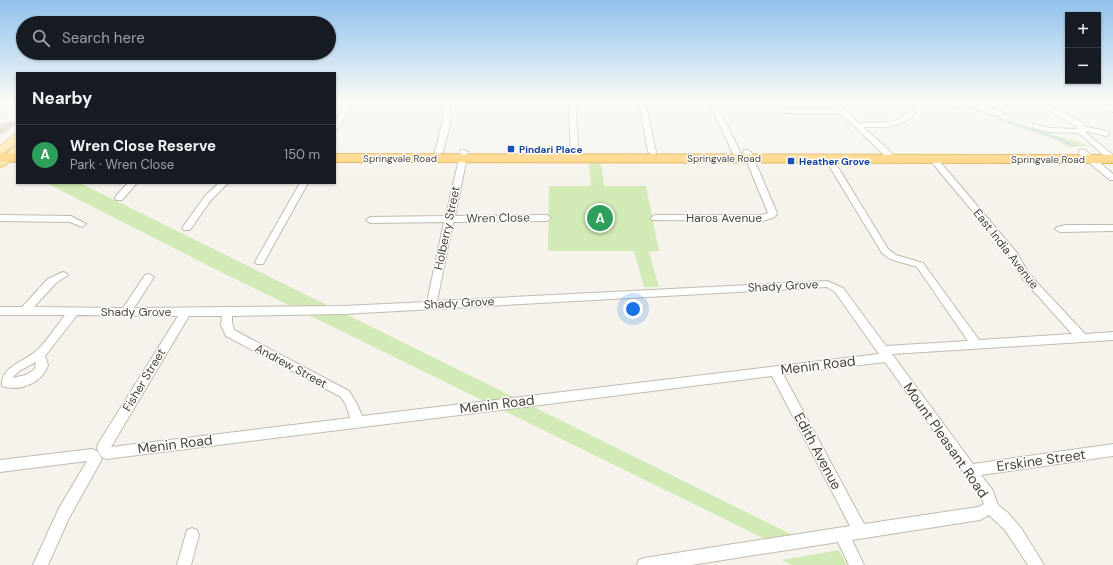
<!DOCTYPE html>
<meta charset="utf-8">
<style>
body{margin:0;font-family:"DM Sans",sans-serif;background:#20242c;color:#f1f3f6}
.controls{position:absolute;right:12px;top:12px;display:grid;overflow:hidden;border-radius:0px;box-shadow:0 1px 3px #0004}
.controls button{width:36px;height:36px;display:grid;place-items:center;padding:0;border:0;border-bottom:1px solid #363941;background:#171b24;color:#f1f3f6;font:20px sans-serif}
.you{position:absolute;left:633px;top:309px;width:14px;height:14px;margin:-10px;border:3px solid #fff;border-radius:50%;background:#1a73e8;box-shadow:0 0 0 6px #1a73e833}
.badge{display:grid;place-items:center;width:26px;height:26px;border-radius:50%;background:#1a73e8;color:#fff;font-size:13px;font-weight:700}
.pin{position:absolute;translate:-50% -50%;border:2px solid #fff;box-shadow:0 1px 4px #0006}
.list{margin:0;padding:0;list-style:none}
h2{display:flex;justify-content:space-between;align-items:center;height:52px;margin:0;padding:0 16px;font-size:17px}
h2 small{font-size:13px;font-weight:400;color:#9ea1a6}
.list li{display:grid;grid-template-columns:26px 1fr auto;gap:12px;align-items:center;box-sizing:border-box;height:60px;padding:0 16px;border-top:1px solid #363941}
.list b{display:block;font-size:15px;white-space:nowrap}
.list p{margin:0;font-size:13px;white-space:nowrap;color:#9ea1a6}
.list em{font-size:13px;font-style:normal;color:#9ea1a6}
.icon{flex:none;width:22px;height:22px;fill:none;stroke:currentColor;stroke-width:2;stroke-linecap:round;stroke-linejoin:round}
.map{position:relative;flex:none;width:1113px;height:565px;overflow:hidden}
.search{position:absolute;background:#171b24;box-shadow:0 1px 3px #0004;left:16px;top:16px;width:320px;height:44px;display:flex;align-items:center;gap:10px;box-sizing:border-box;padding:0 14px;border-radius:22px;color:#9ea1a6;font-size:15px}
.panel{position:absolute;background:#171b24;box-shadow:0 1px 3px #0004;left:16px;top:72px;width:320px;height:112px;border-radius:0px}
.map>svg:first-child{display:block}
.green{fill:#d2eab5}
.lines{fill:none;stroke-linecap:round;stroke-linejoin:round}
.stream{stroke:#a9d4f2;stroke-width:1.5}
.building{fill:#d8cfc1;stroke:#d3c7b4}
.minor-casing{stroke:#c2bbae;stroke-width:2}
.major-casing{stroke:#e6c16a;stroke-width:2}
.highway-casing{stroke:#e0a43c;stroke-width:2}
.minor{fill:#fff;fill-rule:evenodd}
.major{fill:#ffe39c;fill-rule:evenodd}
.highway{fill:#ffcf6e;fill-rule:evenodd}
.transit-dot{fill:#1a4fb4;stroke:#fff;stroke-width:1.5}
.labels{text-anchor:middle;stroke-width:3;stroke-linejoin:round;paint-order:stroke}
.far-transit-label{font-size:10px;font-weight:bold;fill:#164399;stroke:#fff;text-anchor:start}
.far-street-label{font-size:10px;fill:#4b4439;stroke:#fff}
.street-label{font-size:12px;fill:#4b4439;stroke:#fff}
.near-street-label{font-size:14px;fill:#4b4439;stroke:#fff}
</style>
<div class="map">
<svg width="1113" height="565" viewBox="0 0 1113 565">
<rect width="100%" height="100%" fill="#f6f3ec"/>
<path class="green" d="M966 102 998 117 1090 146 1067 147 1059 141 1005 123 964 106Z
M589 163H601L604 186H646L659 251 649 252 659 287H644L634 251H548L549 186H591Z
M46 183H80L803 540H767L215 269Z
M839 550 847 565H792L782 560Z"/>
<g class="lines">
<path class="stream" d="M962 102 1006 121 1060 139 1073 146"/>
</g>
<path class="building" d="M7 122 17 123 4 133 0 134V125H3Z"/>
<g class="lines">
<g class="minor-casing">
<path id="minor" d="M345 102H352L339 128 335 130V121Z
M445 102H451L450 124 443 152 439 154 435 152 442 124Z
M569 102H575L579 158 575 160 571 158Z
M639 102H645L656 152 655 154H652L648 152Z
M709 102H716L743 158 742 160H736L735 158Z
M829 102H836L859 123C875 122 895 126 907 113V106H911L915 113C902 129 882 127 863 127L889 150 895 159 894 161H888L883 154 840 113H787L783 111 787 109H835Z
M948 102H959L967 107 964 109 949 104Z
M968 102H977L1006 114C997 120 975 108 968 102Z
M1035 102H1044L1080 121 1084 126 1109 132 1110 134 1106 136 1086 131V133L1113 155V161H1110L1079 133 1050 132 1033 128V124L1050 128 1078 129 1074 125Z
M1093 102H1102L1113 107V112Z
M461 150H464L468 152 455 216 547 215 551 218 547 221 453 222 437 301 827 281 843 288 886 346 968 341 917 267 890 259 882 253 825 159 829 157 833 159 888 249 896 255 923 263 979 340 1072 334 1022 278 1010 256 929 159 930 157H936L1017 253 1029 274 1085 334 1113 332V340L892 354 973 464 1113 444V456L981 475 992 489 998 505 1008 513 1021 528 1044 565H1028L1005 530 989 515 980 520 852 540 864 565H849L838 542 691 565H637L639 560 644 558 850 526 772 376 106 459C100 457 99 453 97 448L98 444 178 316 77 315 45 356 48 365C43 383 19 392 2 386 0 367 25 361 35 352 45 344 57 325 65 315H0V307H22L48 279 63 272 66 273 68 275 56 283 34 307 123 308 145 275 149 274 154 277 134 308 344 306 427 302 444 222 370 223 366 220 370 217 446 216ZM827 287 835 292 879 354 362 416 357 404 349 391 234 330 232 322V316L344 314ZM189 316H222L221 325 226 336 341 397 346 405 350 418 111 447ZM36 362 35 369 26 375 12 378 19 371ZM885 362 981 497 984 504 978 507 864 524 783 374Z
M744 150H747L751 152 777 213 775 217 763 221 652 220 651 218 655 215H762L768 213 743 152Z
M1079 150H1085L1113 174V180H1110L1079 154Z
M128 183H137L122 200H116L115 198 116 196Z
M219 183H228L211 200 190 230H184L182 228 205 196Z
M300 183H308L263 264H257L255 262Z
M0 215 71 216 86 224 82 227 70 222 0 221Z
M1066 225H1113V231L1060 232 1055 229 1057 227Z
M92 449 97 451 102 459 69 518 48 565H33L59 508 87 461 0 472V460Z
M192 528 197 530 199 535 191 565H177L187 530Z"/>
</g>
<g class="major-casing">
<path id="major" d="M17 134V142L4 153 0 154V146L14 135Z
M17 147V155L4 166 0 167V159L13 148Z"/>
</g>
<g class="highway-casing">
<path id="highway" d="M0 153 17 154V162L0 161Z
M335 154 1113 155V163L335 162Z"/>
</g>
<use href="#minor" class="minor"/>
<use href="#major" class="major"/>
<use href="#highway" class="highway"/>
</g>
<linearGradient id="sky" x2="0" y2="1"><stop stop-color="#8fc1ec"/><stop offset="0.56" stop-color="#fbfaf6"/><stop offset="1" stop-color="#fbfaf6" stop-opacity="0"/></linearGradient>
<rect width="1113" height="181" fill="url(#sky)"/>
<g class="transit-dot">
<rect x="507" y="145" width="8" height="8" rx="2"/>
<rect x="787" y="157" width="8" height="8" rx="2"/>
</g>
<g class="labels">
<g class="far-transit-label">
<text x="519" y="153">Pindari Place</text>
<text x="799" y="165">Heather Grove</text>
</g>
<g class="far-street-label">
<text x="400" y="162">Springvale Road</text>
<text x="724" y="162">Springvale Road</text>
<text x="1048" y="163">Springvale Road</text>
</g>
<g class="street-label">
<text transform="translate(498 218) rotate(-1)" y="4">Wren Close</text>
<text x="724" y="222">Haros Avenue</text>
<text transform="translate(447 228) rotate(-78)" y="4">Holberry Street</text>
<text transform="translate(1006 249) rotate(52)" y="4">East India Avenue</text>
<text transform="translate(783 286) rotate(-3)" y="4">Shady Grove</text>
<text transform="translate(459 303) rotate(-3)" y="4">Shady Grove</text>
<text x="136" y="316">Shady Grove</text>
<text transform="translate(291 366) rotate(28)" y="4">Andrew Street</text>
<text transform="translate(144 380) rotate(-59)" y="4">Fisher Street</text>
</g>
<g class="near-street-label">
<text transform="translate(818 365) rotate(-7)" y="5">Menin Road</text>
<text transform="translate(497 404) rotate(-7)" y="5">Menin Road</text>
<text transform="translate(946 440) rotate(55)" y="5">Mount Pleasant Road</text>
<text transform="translate(175 444) rotate(-7)" y="5">Menin Road</text>
<text transform="translate(818 451) rotate(62)" y="5">Edith Avenue</text>
<text transform="translate(1041 460) rotate(-8)" y="5">Erskine Street</text>
</g>
</g>
</svg>
<div class="controls">
<button>+</button>
<button>−</button>
</div>
<div class="you"></div>
<div class="pin badge" style="left:600px;top:218px;background:#2e9e5b">A</div>
<div class="search"><svg class="icon" aria-label="search" viewBox="0 0 24 24"><circle cx="10" cy="10" r="6"/><path d="M15 15l6 6"/></svg>Search here</div>
<section class="panel">
<h2>Nearby<small></small></h2>
<ul class="list">
<li><span class="badge" style="background:#2e9e5b">A</span><div><b>Wren Close Reserve</b><p>Park · Wren Close</p></div><em>150 m</em></li>
</ul>
</section>
</div>
